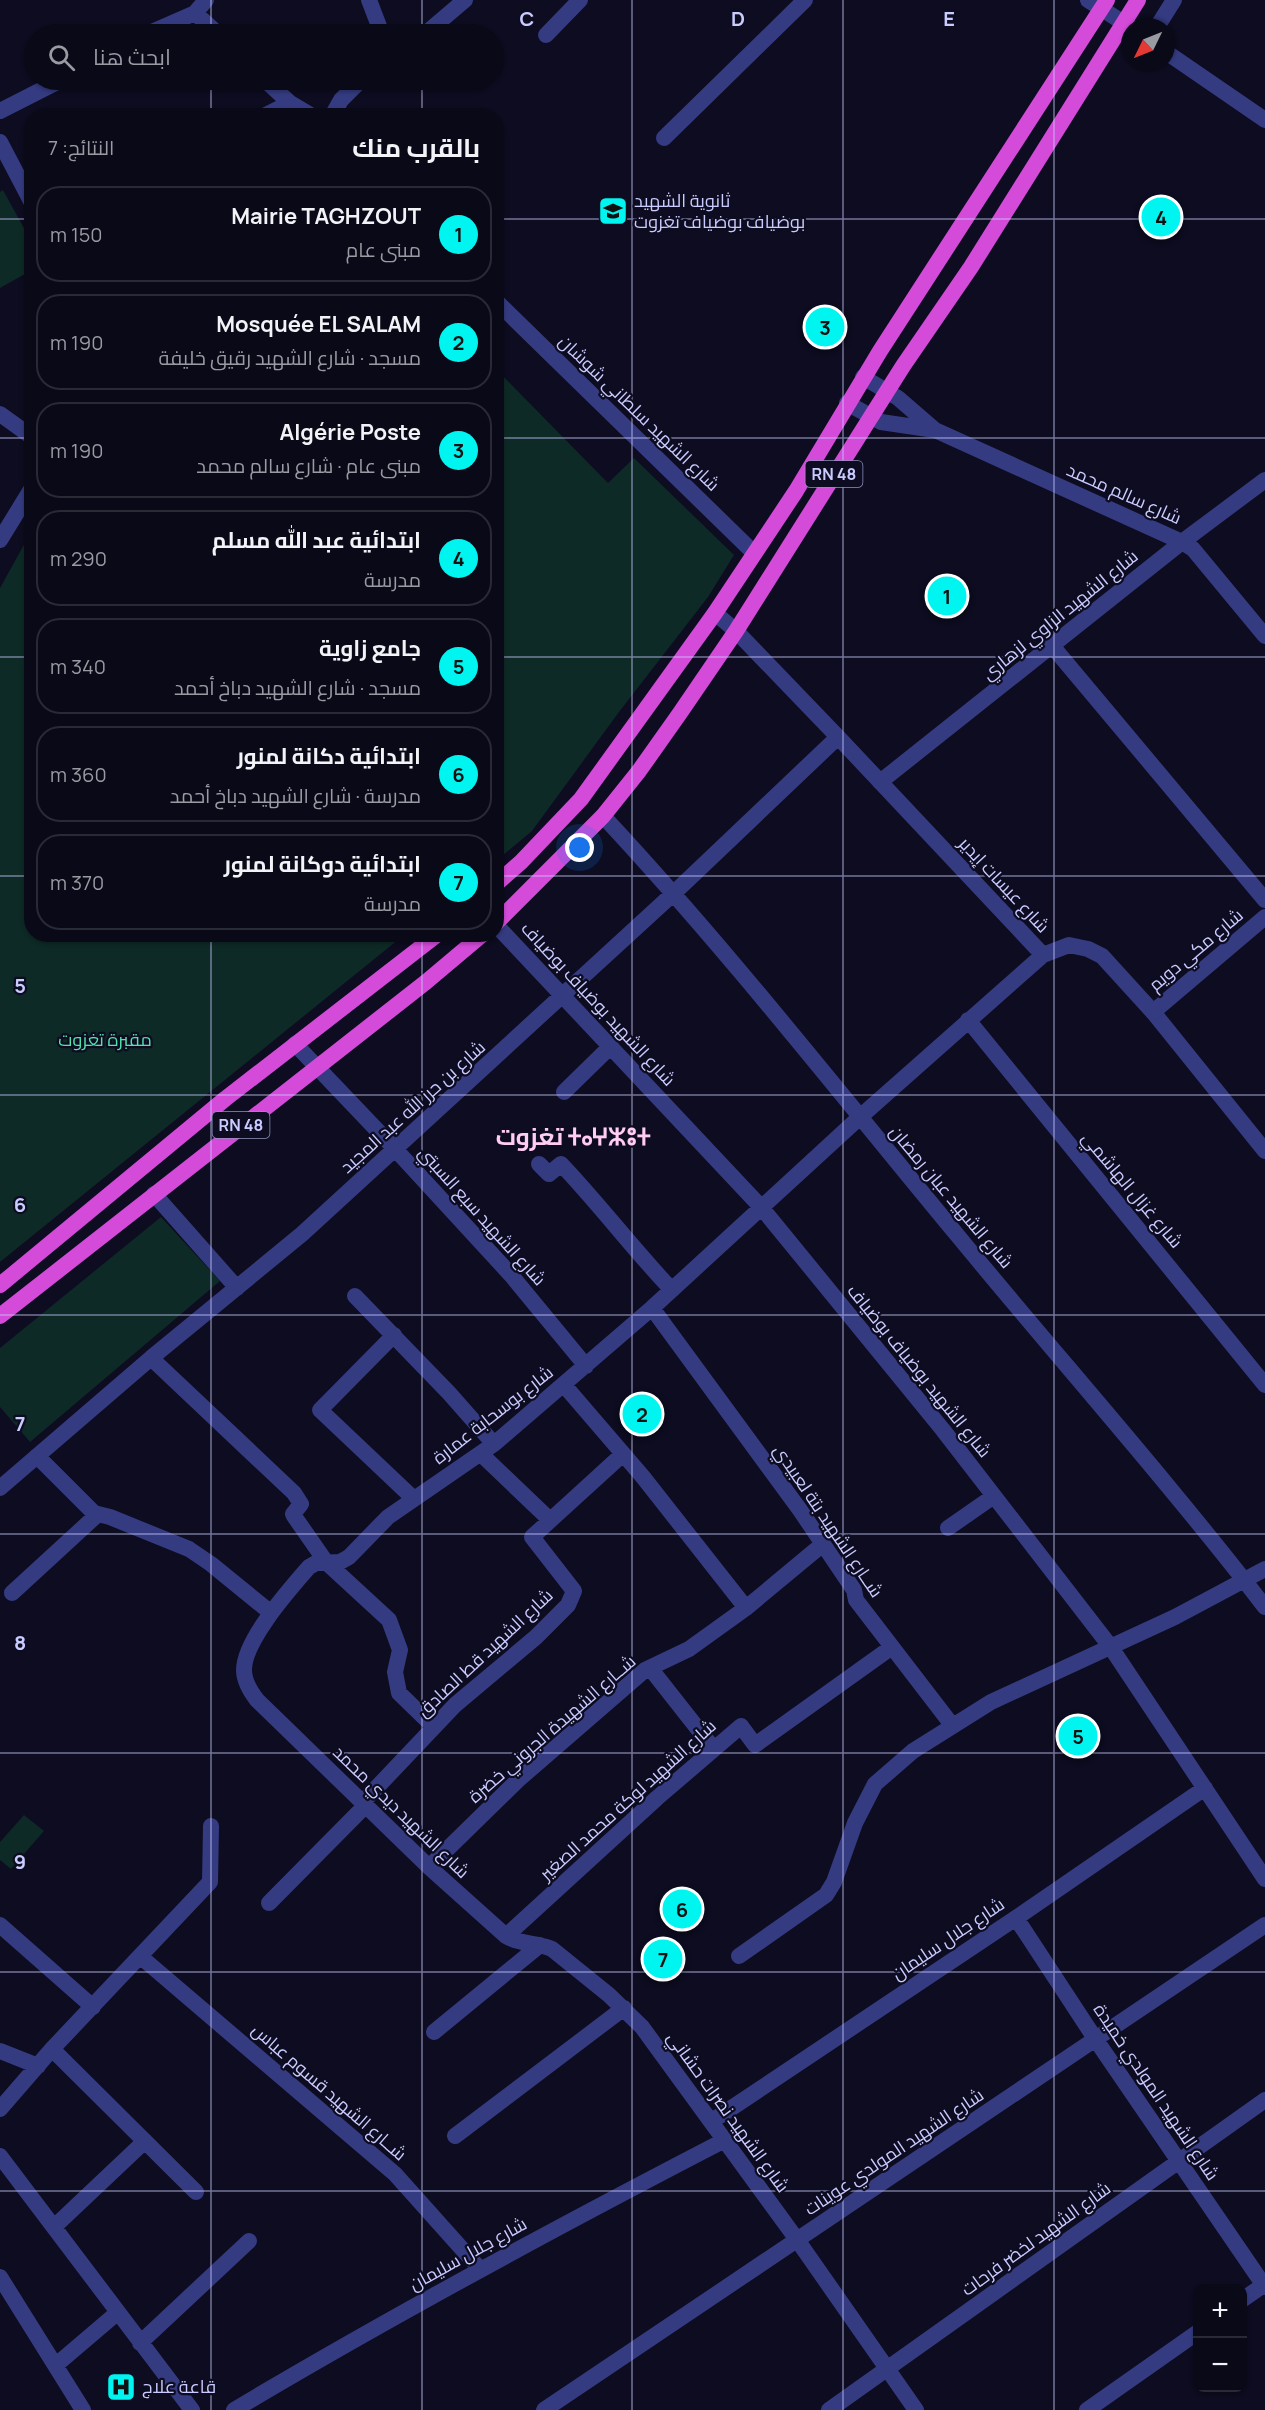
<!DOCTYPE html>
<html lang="ar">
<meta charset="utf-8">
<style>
body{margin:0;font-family:Manrope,Cairo,"Noto Sans Tifinagh",sans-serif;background:#131221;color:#f1f3f6;direction:rtl}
.controls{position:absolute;right:18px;bottom:18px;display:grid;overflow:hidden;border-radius:12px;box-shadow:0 2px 4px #0004}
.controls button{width:54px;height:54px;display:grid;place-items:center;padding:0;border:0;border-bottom:2px solid #2a2a37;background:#0a0918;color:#f1f3f6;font:30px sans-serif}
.compass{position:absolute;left:1121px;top:18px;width:54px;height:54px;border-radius:50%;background:#0a0918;box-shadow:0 2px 4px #0004;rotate:227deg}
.you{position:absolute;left:580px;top:848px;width:21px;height:21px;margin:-15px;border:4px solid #fff;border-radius:50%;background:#1a73e8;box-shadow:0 0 0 9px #1a73e833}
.badge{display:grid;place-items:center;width:39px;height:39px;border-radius:50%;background:#00f5f1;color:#111;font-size:20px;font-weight:700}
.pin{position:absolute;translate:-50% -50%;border:3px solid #fff;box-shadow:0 2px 6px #0006}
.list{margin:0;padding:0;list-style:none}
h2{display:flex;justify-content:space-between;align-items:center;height:78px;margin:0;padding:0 24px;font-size:26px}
h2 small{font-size:20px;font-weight:400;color:#999aa2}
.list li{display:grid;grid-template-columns:39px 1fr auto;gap:18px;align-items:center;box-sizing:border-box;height:96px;margin:0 12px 12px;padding:0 12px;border:2px solid #2a2a37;border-radius:24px}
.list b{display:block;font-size:22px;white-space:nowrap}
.list p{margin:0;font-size:20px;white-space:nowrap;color:#999aa2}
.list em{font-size:20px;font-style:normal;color:#999aa2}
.icon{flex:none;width:33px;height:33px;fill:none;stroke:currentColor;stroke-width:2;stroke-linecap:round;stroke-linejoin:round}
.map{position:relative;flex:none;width:1265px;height:2410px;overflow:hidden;direction:ltr}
.search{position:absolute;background:#0a0918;box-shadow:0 2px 4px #0004;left:24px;top:24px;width:480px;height:66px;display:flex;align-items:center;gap:15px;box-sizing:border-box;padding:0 21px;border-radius:33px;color:#999aa2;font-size:22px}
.panel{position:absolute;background:#0a0918;box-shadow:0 2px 4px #0004;left:24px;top:108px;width:480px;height:834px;border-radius:24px;direction:rtl}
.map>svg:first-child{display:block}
.green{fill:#0e2a26}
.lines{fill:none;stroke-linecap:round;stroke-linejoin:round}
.minor{stroke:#343b81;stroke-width:16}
.tertiary{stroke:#343b81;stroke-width:16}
.trunk{stroke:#d44bda;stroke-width:16}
.grid{fill:none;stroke:#cacbff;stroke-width:1.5;stroke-opacity:0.55}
.labels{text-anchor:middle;stroke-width:4.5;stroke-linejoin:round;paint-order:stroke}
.shield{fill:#0d0c20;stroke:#9192bc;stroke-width:1.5}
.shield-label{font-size:16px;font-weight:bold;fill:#cacbff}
.poi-label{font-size:18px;fill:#cacbff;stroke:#0d0c20;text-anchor:start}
.street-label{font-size:18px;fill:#cacbff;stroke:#0d0c20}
.park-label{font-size:18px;fill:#52e3ae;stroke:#0d0c20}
.district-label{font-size:24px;font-weight:bold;fill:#ffccf3;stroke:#0d0c20}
.grid-label{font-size:20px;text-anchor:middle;font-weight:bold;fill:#cacbff;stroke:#0d0c20;stroke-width:4.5;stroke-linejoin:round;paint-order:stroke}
</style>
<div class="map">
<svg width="1265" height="2410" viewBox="0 0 1265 2410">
<rect width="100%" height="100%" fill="#0d0c20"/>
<path class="green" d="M3 190 31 241 32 270 0 288V192Z
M497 370 608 483 634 458 734 555 708 597 619 712 532 831 497 860Z
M31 532 32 934 404 935 0 1262V588Z
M161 1217 220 1281 30 1442 0 1407V1348Z
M24 1815 44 1831 11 1869 0 1860V1842Z"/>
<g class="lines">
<path class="minor" d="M1088 0 1130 27
M195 13 218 34
M1157 27 1174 0
M147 34 195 13 206 0
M425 34 465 0
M546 35 580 0
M1166 52 1265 120
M265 80 290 103 312 116
M0 111 61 80
M264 116 290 103
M664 138 805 0
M0 142 32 203
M0 414 32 437
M0 540 32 488
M715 613 736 631 838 737 1043 955 1069 945 1088 949 1102 956 1153 1012 1265 1151
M1053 647 1265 900
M880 782 1182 542 1265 480
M603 816C728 950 841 1095 958 1236 1060 1360 1167 1480 1265 1607
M496 925 761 1207 943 1430 1110 1646 1265 1879
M968 1020 1265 1385
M295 1044 396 1150 511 1275 586 1366
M564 1092 611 1046
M539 1164 549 1174 561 1164C600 1205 633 1249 672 1290
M154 1194 237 1288
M355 1296 449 1393 494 1444
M652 1308 800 1510 854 1590 856 1600 952 1725
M394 1335 320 1410 414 1499
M151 1358 294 1493 301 1504 293 1514 294 1516 326 1562 389 1620 400 1650 395 1672 399 1693 434 1727
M564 1385 643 1477 746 1608
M481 1454 549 1519
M37 1456 94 1513 110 1517 189 1549 211 1564 270 1612
M0 1488 151 1358 302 1234 675 892 838 737
M948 1528 994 1496
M12 1593 98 1514
M650 1668 713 1748
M362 1803 455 1705 536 1637 568 1605 574 1591 532 1537 623 1454
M429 1867 518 1780 645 1670 689 1649 746 1608 823 1544
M269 1903 365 1806
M1016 1918 1096 2040 1265 2287
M0 1925 93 2007
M506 1936 657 1798 741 1726 755 1745 892 1647
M739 1956 826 1895 834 1882 855 1823 875 1784 913 1751 991 1702 1175 1617 1265 1569
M141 1957 395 2174 480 2269
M434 2032 540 1945
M52 2049 196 2192
M0 2051 38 2066
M0 2109 52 2049 210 1882 211 1826
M712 2121 1016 1918 1205 1788
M455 2136 624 2008
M0 2156 192 2410
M54 2227 145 2141
M0 2277 83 2410
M1242 2300 1265 2284
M140 2343 249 2241
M56 2365 117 2313
M234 2410C395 2314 559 2226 725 2140
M544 2410 1265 1925
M829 2410 1265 2100
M916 2410 798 2241 642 2027 609 1995 552 1949C537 1942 520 1945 506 1936L429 1867 257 1700C250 1691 244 1681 244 1670 244 1640 290 1589 309 1567L316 1563 340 1562 349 1557 388 1517 494 1444 652 1308 860 1117 1043 955
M1087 2410 1198 2332"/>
<path class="tertiary" d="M369 0 382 34
M332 116 341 100 361 80
M496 301 754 553
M863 377 898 398 935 430
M847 403 881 422 935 430 1182 542 1193 549 1265 636
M1153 1012 1265 917"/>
<path class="trunk" d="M496 884 521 862 581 799 715 613 796 491 880 351 1107 0
M496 923 603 816 639 771 680 713 736 631 903 366 971 267 1138 0
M0 1285 225 1099 438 934
M0 1316 426 982 483 934"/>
</g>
<path class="grid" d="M211 0V34M422 0V34M632 0V2410M843 0V2410M1054 0V2410M211 80V116M422 80V116M0 219H32M496 219H1265M0 438H32M496 438H1265M0 657H32M496 657H1265M0 876H32M496 876H1265M211 934V2410M422 934V2410M0 1095H1265M0 1315H1265M0 1534H1265M0 1753H1265M0 1972H1265M0 2191H1265"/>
<defs>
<g id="school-square" transform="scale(1.5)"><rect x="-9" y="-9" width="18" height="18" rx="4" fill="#00f5f1" stroke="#0d0c20"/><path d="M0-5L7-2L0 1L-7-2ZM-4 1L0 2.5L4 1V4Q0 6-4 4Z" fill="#111"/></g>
<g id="hospital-square" transform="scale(1.5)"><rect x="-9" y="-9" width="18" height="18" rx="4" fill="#00f5f1" stroke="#0d0c20"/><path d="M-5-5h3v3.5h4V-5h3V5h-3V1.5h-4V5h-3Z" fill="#111"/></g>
</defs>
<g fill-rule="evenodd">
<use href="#school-square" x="613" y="211"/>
<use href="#hospital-square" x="121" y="2387"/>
</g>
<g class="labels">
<g class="shield">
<rect x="805.5" y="461" width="57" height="26" rx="4.5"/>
<rect x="212.5" y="1112" width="57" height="26" rx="4.5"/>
</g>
<g class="shield-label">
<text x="834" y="480">RN 48</text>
<text x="241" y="1131">RN 48</text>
</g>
<g class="poi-label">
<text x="634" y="207">ثانوية الشهيد<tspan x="634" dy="21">بوضياف بوضياف تغزوت</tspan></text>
<text x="142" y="2393">قاعة علاج</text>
</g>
<g class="street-label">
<text transform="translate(639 413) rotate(44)" y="6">شارع الشهيد سلطاني شوشان</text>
<text transform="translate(1124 494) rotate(24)" y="6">شارع سالم محمد</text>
<text transform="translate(1060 615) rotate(-39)" y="6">شارع الشهيد الزاوي لزهاري</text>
<text transform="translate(1004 885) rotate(47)" y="6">شارع عيسات إيدير</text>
<text transform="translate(1196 950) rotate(-40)" y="6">شارع مكي دويم</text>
<text transform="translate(598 1004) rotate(47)" y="6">شارع الشهيد بوضياف بوضياف</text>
<text transform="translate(413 1107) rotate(-42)" y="6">شارع بن حرز الله عبد المجيد</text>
<text transform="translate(1132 1190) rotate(50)" y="6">شارع غزال الهاشمي</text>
<text transform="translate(951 1197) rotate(50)" y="6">شارع الشهيد عبان رمضان</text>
<text transform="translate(482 1216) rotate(48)" y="6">شارع الشهيد سبع السبتي</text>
<text transform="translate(919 1371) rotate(51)" y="6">شارع الشهيد بوضياف بوضياف</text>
<text transform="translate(493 1415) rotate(-38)" y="6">شارع بوسحابة عمارة</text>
<text transform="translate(828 1521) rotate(56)" y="6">شــارع الشهيد بتة لعبيدي</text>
<text transform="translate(485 1653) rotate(-43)" y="6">شارع الشهيد قط الصادق</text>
<text transform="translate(552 1729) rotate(-41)" y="6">شــارع الشهيدة الجروني خضرة</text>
<text transform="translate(628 1800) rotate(-42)" y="6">شارع الشهيد لوكة محمد الصغير</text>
<text transform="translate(401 1812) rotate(44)" y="6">شارع الشهيد ديدي محمد</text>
<text transform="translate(948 1939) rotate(-34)" y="6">شارع جلال سليمان</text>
<text transform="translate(329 2092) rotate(41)" y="6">شــارع الشهيد قسوم عباس</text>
<text transform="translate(1156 2092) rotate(56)" y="6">شارع الشهيد المولدي خميدة</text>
<text transform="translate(728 2112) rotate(54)" y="6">شارع الشهيد نصرات حشاني</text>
<text transform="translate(894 2152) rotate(-34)" y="6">شارع الشهيد المولدي عوينات</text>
<text transform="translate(1036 2239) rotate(-36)" y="6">شارع الشهيد لخضر فرحات</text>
<text transform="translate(468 2254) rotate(-29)" y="6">شارع جلال سليمان</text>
</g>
<g class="park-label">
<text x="105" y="1046">مقبرة تغزوت</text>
</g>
<g class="district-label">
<text x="573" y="1145">تغزوت ⵜⴰⵖⵣⵓⵜ</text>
</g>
</g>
<g class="grid-label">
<text x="527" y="26">C</text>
<text x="738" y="26">D</text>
<text x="949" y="26">E</text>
<text x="20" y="993">5</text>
<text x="20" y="1212">6</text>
<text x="20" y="1431">7</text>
<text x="20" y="1650">8</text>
<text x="20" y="1869">9</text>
</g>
</svg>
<div class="controls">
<button>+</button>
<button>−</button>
</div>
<svg class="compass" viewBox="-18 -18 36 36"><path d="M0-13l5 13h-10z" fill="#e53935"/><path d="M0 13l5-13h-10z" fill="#999aa2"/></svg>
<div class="you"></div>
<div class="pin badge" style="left:947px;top:596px">1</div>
<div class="pin badge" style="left:642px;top:1414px">2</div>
<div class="pin badge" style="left:825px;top:327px">3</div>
<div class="pin badge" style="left:1161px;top:217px">4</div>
<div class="pin badge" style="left:1078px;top:1736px">5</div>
<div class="pin badge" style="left:682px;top:1909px">6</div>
<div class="pin badge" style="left:663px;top:1959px">7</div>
<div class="search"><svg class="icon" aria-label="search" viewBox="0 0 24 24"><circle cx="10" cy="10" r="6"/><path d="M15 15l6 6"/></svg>ابحث هنا</div>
<section class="panel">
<h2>بالقرب منك<small>النتائج: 7</small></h2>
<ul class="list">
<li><span class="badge">1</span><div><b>Mairie TAGHZOUT</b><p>مبنى عام</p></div><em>150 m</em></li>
<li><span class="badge">2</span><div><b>Mosquée EL SALAM</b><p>مسجد · شارع الشهيد رقيق خليفة</p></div><em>190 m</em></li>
<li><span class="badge">3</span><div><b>Algérie Poste</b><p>مبنى عام · شارع سالم محمد</p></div><em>190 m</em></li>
<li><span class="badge">4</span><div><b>ابتدائية عبد الله مسلم</b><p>مدرسة</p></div><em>290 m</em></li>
<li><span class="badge">5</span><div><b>جامع زاوية</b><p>مسجد · شارع الشهيد دباخ أحمد</p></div><em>340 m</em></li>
<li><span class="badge">6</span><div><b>ابتدائية دكانة لمنور</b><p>مدرسة · شارع الشهيد دباخ أحمد</p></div><em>360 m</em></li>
<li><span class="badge">7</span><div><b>ابتدائية دوكانة لمنور</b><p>مدرسة</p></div><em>370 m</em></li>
</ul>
</section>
</div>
